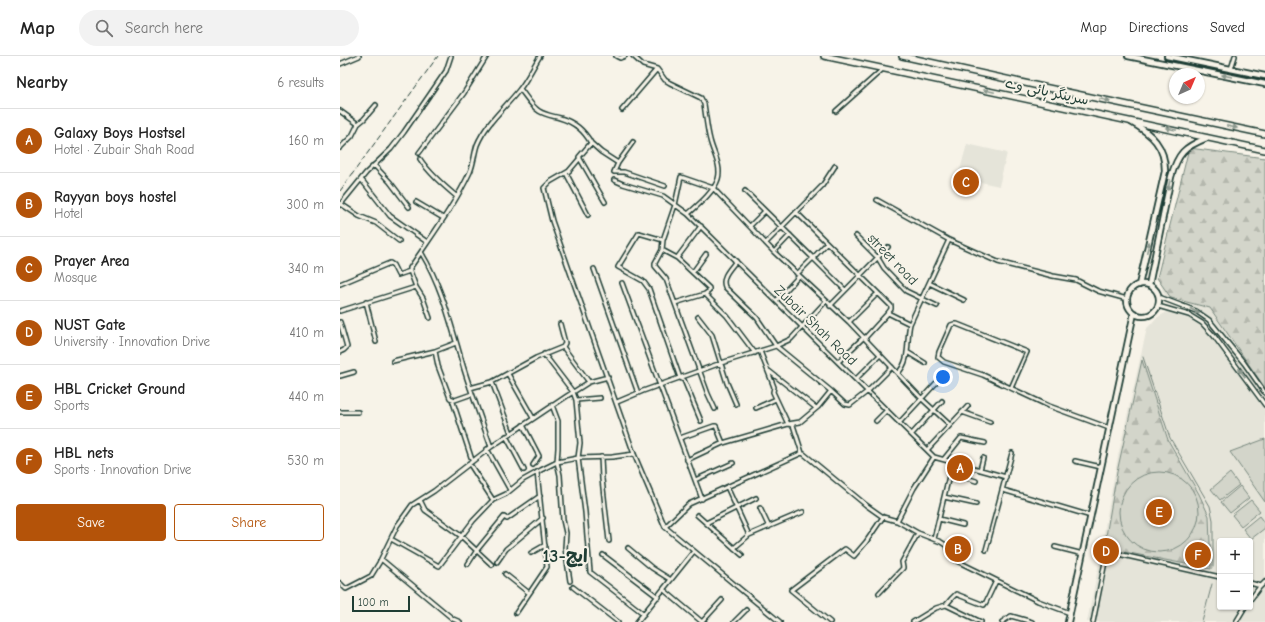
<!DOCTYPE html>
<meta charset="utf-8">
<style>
body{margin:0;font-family:"Comic Neue","Playpen Sans Arabic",sans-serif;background:#f2f2f2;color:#222}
.controls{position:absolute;right:12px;bottom:12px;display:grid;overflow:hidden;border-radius:4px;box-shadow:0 1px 3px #0004}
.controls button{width:36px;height:36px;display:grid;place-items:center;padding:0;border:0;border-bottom:1px solid #e0e0e0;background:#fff;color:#222;font:20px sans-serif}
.compass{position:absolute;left:829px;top:12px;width:36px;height:36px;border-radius:50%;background:#fff;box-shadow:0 1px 3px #0004;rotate:44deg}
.scale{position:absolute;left:12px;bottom:10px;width:58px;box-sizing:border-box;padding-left:4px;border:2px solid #1f3d34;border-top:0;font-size:11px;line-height:14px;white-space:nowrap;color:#1f3d34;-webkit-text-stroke:3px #f7f3e8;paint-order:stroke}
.you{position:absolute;left:603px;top:321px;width:14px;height:14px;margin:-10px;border:3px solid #fff;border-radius:50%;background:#1a73e8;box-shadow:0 0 0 6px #1a73e833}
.badge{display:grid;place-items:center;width:26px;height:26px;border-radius:50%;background:#b45309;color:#fff;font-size:13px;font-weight:700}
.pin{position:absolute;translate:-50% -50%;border:2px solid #fff;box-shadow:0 1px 4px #0006}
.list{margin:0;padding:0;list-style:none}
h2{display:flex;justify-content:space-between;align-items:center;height:52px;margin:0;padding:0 16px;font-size:17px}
h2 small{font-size:13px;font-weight:400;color:#767676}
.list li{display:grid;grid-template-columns:26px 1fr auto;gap:12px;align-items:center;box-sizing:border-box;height:64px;padding:0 16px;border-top:1px solid #e0e0e0}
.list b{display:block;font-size:15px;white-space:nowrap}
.list p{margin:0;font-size:13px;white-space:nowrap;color:#767676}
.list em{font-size:13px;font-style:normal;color:#767676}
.actions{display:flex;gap:8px;padding:12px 16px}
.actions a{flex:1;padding:9px 0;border:1px solid #b45309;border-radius:4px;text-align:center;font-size:14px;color:#b45309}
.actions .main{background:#b45309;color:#fff}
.icon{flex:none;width:22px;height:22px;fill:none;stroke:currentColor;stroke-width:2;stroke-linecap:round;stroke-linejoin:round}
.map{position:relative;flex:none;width:925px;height:566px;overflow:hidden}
header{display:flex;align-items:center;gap:24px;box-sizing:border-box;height:56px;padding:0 20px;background:#fff;border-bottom:1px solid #e0e0e0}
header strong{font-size:19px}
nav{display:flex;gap:22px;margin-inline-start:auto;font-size:14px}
.search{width:280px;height:36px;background:#f2f2f2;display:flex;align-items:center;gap:10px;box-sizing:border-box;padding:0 14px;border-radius:22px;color:#767676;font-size:15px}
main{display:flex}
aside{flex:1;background:#fff}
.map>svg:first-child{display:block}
.built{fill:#e5e4d9;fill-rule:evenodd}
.forest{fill:url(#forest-firs);stroke:#79897f}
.pitch{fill:#d3d5ca;stroke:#79897f}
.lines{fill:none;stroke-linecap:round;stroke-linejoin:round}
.stream{stroke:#6f8077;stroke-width:1}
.minor-casing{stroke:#1f3d34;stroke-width:6}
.secondary-casing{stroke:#1f3d34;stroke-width:8}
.trunk-casing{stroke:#1f3d34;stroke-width:8}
.minor{stroke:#f7f3e8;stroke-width:3}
.secondary{stroke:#f7f3e8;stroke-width:4.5}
.trunk{stroke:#f7f3e8;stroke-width:5}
.rail{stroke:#1f3d34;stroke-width:1;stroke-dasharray:6 3;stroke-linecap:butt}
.oneway{fill:#8b988e}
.labels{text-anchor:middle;stroke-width:4;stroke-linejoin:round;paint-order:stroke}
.street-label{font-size:14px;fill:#1f3d34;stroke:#f7f3e8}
.district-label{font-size:18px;font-weight:bold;fill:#1f3d34;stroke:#f7f3e8}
</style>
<header>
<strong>Map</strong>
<div class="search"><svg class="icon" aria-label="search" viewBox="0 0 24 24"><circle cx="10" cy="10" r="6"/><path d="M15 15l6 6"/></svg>Search here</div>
<nav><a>Map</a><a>Directions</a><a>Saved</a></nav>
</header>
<main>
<aside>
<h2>Nearby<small>6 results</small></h2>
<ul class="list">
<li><span class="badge">A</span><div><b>Galaxy Boys Hostsel</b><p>Hotel · Zubair Shah Road</p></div><em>160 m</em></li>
<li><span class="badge">B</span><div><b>Rayyan boys hostel</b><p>Hotel</p></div><em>300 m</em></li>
<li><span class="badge">C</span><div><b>Prayer Area</b><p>Mosque</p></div><em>340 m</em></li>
<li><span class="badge">D</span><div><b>NUST Gate</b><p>University · Innovation Drive</p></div><em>410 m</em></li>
<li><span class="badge">E</span><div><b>HBL Cricket Ground</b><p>Sports</p></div><em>440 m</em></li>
<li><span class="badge">F</span><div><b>HBL nets</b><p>Sports · Innovation Drive</p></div><em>530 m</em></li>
</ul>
<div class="actions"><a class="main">Save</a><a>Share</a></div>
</aside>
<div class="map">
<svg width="925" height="566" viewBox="0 0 925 566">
<defs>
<pattern id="forest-firs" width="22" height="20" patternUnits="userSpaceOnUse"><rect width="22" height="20" fill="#d3d5ca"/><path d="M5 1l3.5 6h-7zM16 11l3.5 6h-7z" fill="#b5b8ae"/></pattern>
</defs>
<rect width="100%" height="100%" fill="#f7f3e8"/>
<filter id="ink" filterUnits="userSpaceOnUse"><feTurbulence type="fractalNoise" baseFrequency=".025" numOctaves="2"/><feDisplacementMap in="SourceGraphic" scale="8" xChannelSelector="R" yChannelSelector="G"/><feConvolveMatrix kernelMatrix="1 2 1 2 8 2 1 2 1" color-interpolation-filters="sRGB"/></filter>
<g filter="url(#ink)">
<path class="built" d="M627 88 667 97 659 130 618 121Z
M820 226 925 229V566H747L761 498H763L764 495 761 492 778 400 807 272 818 261 829 255 845 259 849 247 826 241 823 236ZM880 485H910V551H880Z"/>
<path class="forest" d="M849 92 925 102V332L870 252 831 242 817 222Z
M802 304 828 384 859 438 869 460 871 513 764 492 777 416Z"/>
<path class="pitch" d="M925 383V446L890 396Z
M779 456a40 40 0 1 1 80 0a40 40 0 1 1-80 0Z
M890 417 899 429 880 444 871 433Z
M900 430 909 442 890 457 881 446Z
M911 444 920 455 901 470 892 459Z
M919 460 925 468V472L911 483 903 473Z"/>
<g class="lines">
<path class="stream" d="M803 301 830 382 870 450 873 464V511
M862 566 872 528"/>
<g class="minor-casing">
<path id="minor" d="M276 0 280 2 285 0
M293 0 303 9 317 13 325 24 330 27 361 42 364 48C366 60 367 73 370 84 373 97 382 110 378 123 374 136 358 149 348 158
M0 8 19 0
M891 13 895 0
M180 33C186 40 191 50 199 55 205 59 213 60 220 62 234 66 244 74 251 87L239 101 265 146
M282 54 317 13
M0 55 18 68
M496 55 544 12
M293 86 278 107 274 116H284L325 130
M251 87 261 96 278 107
M0 92 12 80 18 68 24 63 36 49
M79 97 124 37 147 0
M240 102 229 115 210 126 204 132 212 165 294 398 325 471 440 566
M80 103C89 117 103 129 116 140
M34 109 50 126 69 151
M226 117 248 159
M21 123 50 160 87 186
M274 124 283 128 323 140 348 158 594 401 666 421
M405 135 473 202 487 187
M537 144 609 184 658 206 713 220 736 224 758 235 787 243
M76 146 103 162
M1 148 19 160 36 167 59 185
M0 149 26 117 51 93 64 76 106 15 111 0
M456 156 551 250V253L548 257 570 268
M410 170 425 155
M516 180 538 202 544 212 566 235 597 250
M323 184 299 177 278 211 303 225 309 233 340 322 344 324 361 365
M426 187 482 130 495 110
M322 194 337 202 369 232V235L365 238 387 260 415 297
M434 196 450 179
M337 202 361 170
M396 205C390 213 381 221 385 231L417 262 436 290 491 335
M254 213 298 337
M353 216 366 198
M457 218 473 202 505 234
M282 227 362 443
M589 227 624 244
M0 228 50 207 53 209 58 219 70 215
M76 231 83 242 90 262
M819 241 856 255 869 264 904 307 925 337
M436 245 459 220
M26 246 36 286
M335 247 365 238
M490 250 548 191
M818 250 849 259 862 267 874 280 925 349
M0 255 76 231 70 215V212L81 196
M358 261 372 279 387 327 396 348
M0 266 7 291 4 294 0 296
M509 266 538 237
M220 268 225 287 223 291
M525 282 548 257
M116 287 95 295 98 310 110 342 115 344 132 338
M223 291 249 326
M420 295 434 331 433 336 448 368 453 369 462 397
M567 296 585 307
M204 298 233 336 236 344 240 387 238 402 245 456 250 516 304 558
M53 305 95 295
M498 306 524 281
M429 315 476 352
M558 317C571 304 566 285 570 268L609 184
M168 318 193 362
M0 320 14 316
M516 323 540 299
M152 326 171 377
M130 332 152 326 196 302 223 291
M671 332 687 296 617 268H614L611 269 599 296 598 301 604 306 643 319 709 350 769 372
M112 343 132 404
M236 344 260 342
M277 346 303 335 381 307 436 290 451 283 486 245
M212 349 218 365V392L217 406 220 419 223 464 226 477 225 492 230 525
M416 352 436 343
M375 353 368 338 326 223 315 210V207L322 194 323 184 335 149 341 121 373 132 434 196 509 266 582 343 610 369
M0 356H18
M622 356 650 366
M536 365 547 354
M560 366 596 327
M183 369 199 400 193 409
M572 378 602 345
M166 380 184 414
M340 382 374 370H376L383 387
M151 391C142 365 132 339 124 313 112 273 103 232 81 196 98 171 117 144 130 116 134 107 134 98 137 89 146 67 165 52 179 34 187 24 193 11 200 0
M147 393 170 434
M587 394 628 350
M261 401 262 423 269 485
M604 403 621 382 645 387
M347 404 383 387 448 368 460 366 478 351 491 335 505 348 510 349 528 335 552 311
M735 405 761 411
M129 407 153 444
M640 414 643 402
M355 424 393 407
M387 431 409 479
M663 434 751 460
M604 441 636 448
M80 444 85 454 121 480 152 509
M420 452 429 471
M357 459 402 499
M599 463 623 469
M557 465 574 432 594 401
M366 467 416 442
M325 471 349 448 462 397 464 398 526 449 543 461 557 465 578 477 601 486 607 490 612 501 617 505 698 545 730 557
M51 483 99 510 133 465 153 444 166 438 183 424 201 414 217 406 238 402 272 401 294 398
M594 483 609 420 610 418 623 422 626 420 627 422 636 425
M715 491 743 498
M288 492 312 512 331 524
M394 492 409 479 463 456
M646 494 672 397
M765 495 880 521
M191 497 205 489
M263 499 318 541
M41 503 113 563 120 566
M157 506 166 493 203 462
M128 508 137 494 164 461 167 463 200 440
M165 518 189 537
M0 527 6 533 31 520 39 507 57 470 72 449 94 435 151 391 227 340 249 326 268 321
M910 527 921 530
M233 531 278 566
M324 534 362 566
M539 537 563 512 562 506 578 477
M910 544 919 532 925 526
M606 549 612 542 616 538 644 549 646 546 656 525
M176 557 207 511 197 416
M297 566 354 495
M362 566 382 544
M394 566 406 554
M490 566 451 534 505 493 514 500 526 486 543 461
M573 566 596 552 606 549 641 566
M662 566 671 560 692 566
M753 566 767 496
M896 566 905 551"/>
</g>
<g class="secondary-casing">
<path id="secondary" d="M788 0 925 28
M827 0 925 20
M791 66C812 78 825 90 825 115L799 229
M787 244a16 16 0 1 1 32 0a16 16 0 1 1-32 0Z
M809 229 831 121C838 97 844 91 867 82
M728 566 794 257"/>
</g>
<g class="trunk-casing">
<path id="trunk" d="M484 0 925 94
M562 0 694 29 925 78"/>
</g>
<use href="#minor" class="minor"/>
<use href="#secondary" class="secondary"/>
<use href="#trunk" class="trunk"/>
<path class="rail" d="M0 135 98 0"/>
</g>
<defs><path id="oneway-solid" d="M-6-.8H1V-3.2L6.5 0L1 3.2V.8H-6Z"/></defs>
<g class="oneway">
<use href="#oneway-solid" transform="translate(887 20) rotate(-168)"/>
<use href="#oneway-solid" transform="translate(649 35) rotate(-168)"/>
<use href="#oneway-solid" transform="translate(765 44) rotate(12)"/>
<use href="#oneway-solid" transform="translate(892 71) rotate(12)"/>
<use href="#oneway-solid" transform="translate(831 73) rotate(-168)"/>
<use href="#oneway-solid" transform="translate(829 129) rotate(102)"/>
<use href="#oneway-solid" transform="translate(808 191) rotate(-77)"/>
<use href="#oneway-solid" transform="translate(855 255) rotate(28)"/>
<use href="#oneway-solid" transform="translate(902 317) rotate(-127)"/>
</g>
</g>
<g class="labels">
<g class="street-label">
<text transform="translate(707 35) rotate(12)" y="5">سرینگر ہائی وے</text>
<text transform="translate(553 203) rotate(46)" y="5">street road</text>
<text transform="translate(476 269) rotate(44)" y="5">Zubair Shah Road</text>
</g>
<g class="district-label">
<text x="225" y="506">ایچ-13</text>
</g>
</g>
</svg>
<div class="controls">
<button>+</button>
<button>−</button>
</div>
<svg class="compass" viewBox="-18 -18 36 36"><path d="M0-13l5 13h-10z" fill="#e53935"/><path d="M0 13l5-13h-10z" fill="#767676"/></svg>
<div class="scale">100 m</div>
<div class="you"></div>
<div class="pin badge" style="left:620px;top:412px">A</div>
<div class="pin badge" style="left:618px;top:493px">B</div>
<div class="pin badge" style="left:626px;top:126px">C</div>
<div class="pin badge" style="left:766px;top:495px">D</div>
<div class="pin badge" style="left:819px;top:456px">E</div>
<div class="pin badge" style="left:858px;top:499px">F</div>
</div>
</main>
